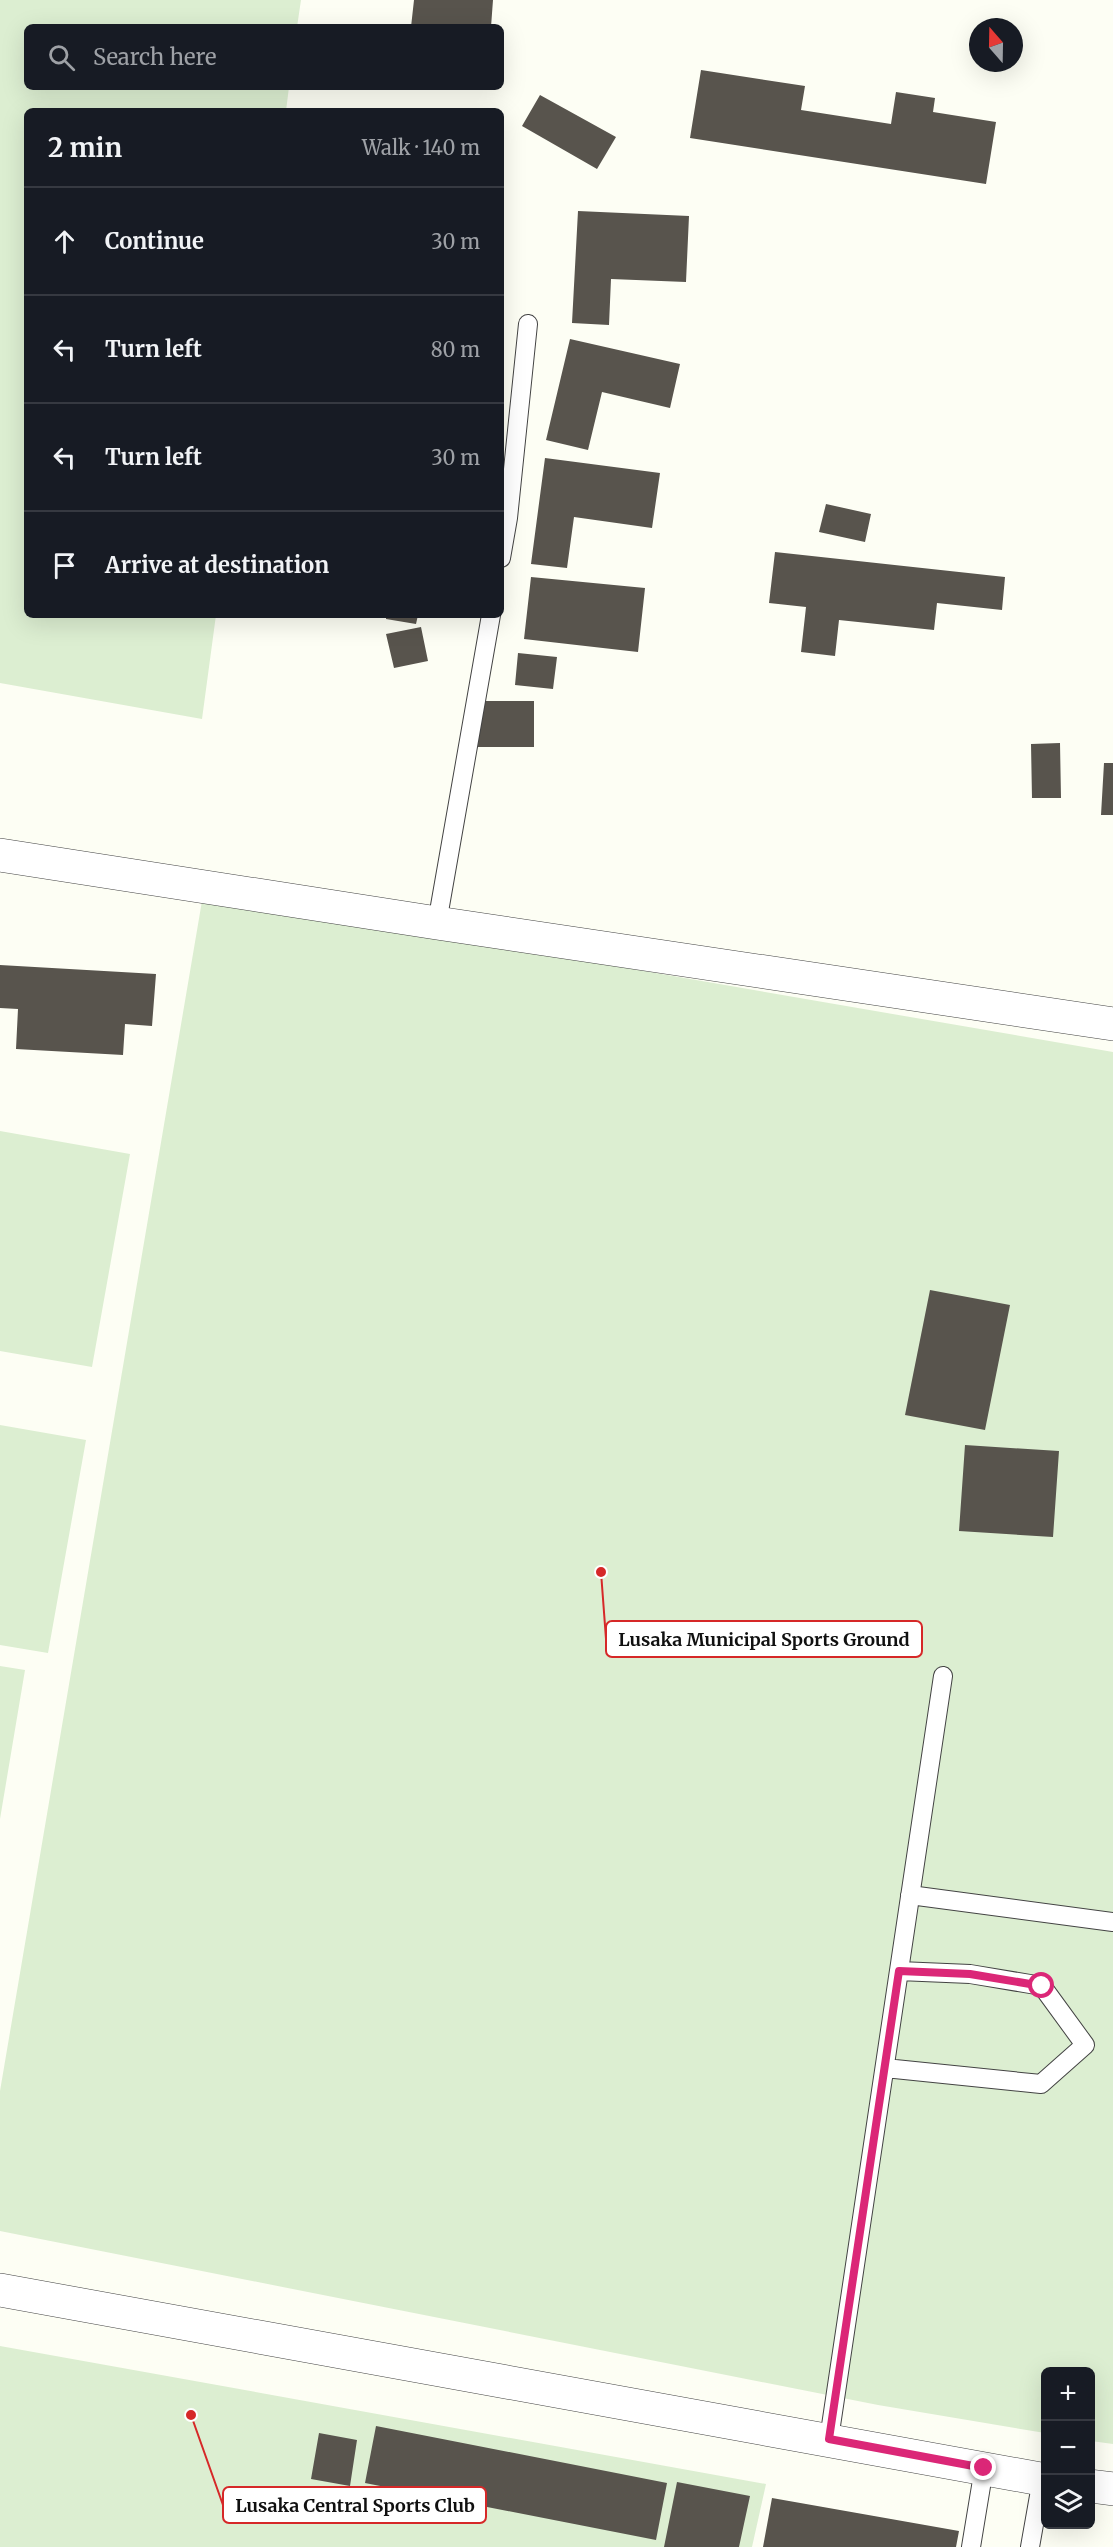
<!DOCTYPE html>
<meta charset="utf-8">
<style>
body{margin:0;font-family:Merriweather,serif;background:#20242c;color:#f1f3f6}
.controls{position:absolute;right:18px;bottom:18px;display:grid;overflow:hidden;border-radius:9px;box-shadow:0 6px 24px #0002}
.controls button{width:54px;height:54px;display:grid;place-items:center;padding:0;border:0;border-bottom:2px solid #363941;background:#171b24;color:#f1f3f6;font:30px sans-serif}
.compass{position:absolute;left:969px;top:18px;width:54px;height:54px;border-radius:50%;background:#171b24;box-shadow:0 6px 24px #0002;rotate:340deg}
.stop{position:absolute;width:18px;height:18px;margin:-14px;border:4px solid #db2777;border-radius:50%;background:#fff}
.stop.end{background:#db2777;border-color:#fff;box-shadow:0 2px 6px #0008}
.list{margin:0;padding:0;list-style:none}
h2{display:flex;justify-content:space-between;align-items:center;height:78px;margin:0;padding:0 24px;font-size:26px}
h2 small{font-size:20px;font-weight:400;color:#9ea1a6}
.list li{display:grid;grid-template-columns:39px 1fr auto;gap:18px;align-items:center;box-sizing:border-box;height:108px;padding:0 24px;border-top:2px solid #363941}
.list b{display:block;font-size:22px;white-space:nowrap}
.list em{font-size:20px;font-style:normal;color:#9ea1a6}
.icon{flex:none;width:33px;height:33px;fill:none;stroke:currentColor;stroke-width:2;stroke-linecap:round;stroke-linejoin:round}
.map{position:relative;flex:none;width:1113px;height:2547px;overflow:hidden}
.search{position:absolute;background:#171b24;box-shadow:0 6px 24px #0002;left:24px;top:24px;width:480px;height:66px;display:flex;align-items:center;gap:15px;box-sizing:border-box;padding:0 21px;border-radius:9px;color:#9ea1a6;font-size:22px}
.panel{position:absolute;background:#171b24;box-shadow:0 6px 24px #0002;left:24px;top:108px;width:480px;height:510px;border-radius:9px}
.map>svg:first-child{display:block}
.pitch{fill:#dceed1}
.building{fill:#58544d}
.lines{fill:none;stroke-linecap:round;stroke-linejoin:round}
.service-casing{stroke:#434343;stroke-width:20}
.minor-casing{stroke:#434343;stroke-width:34}
.service{stroke:#fff;stroke-width:18}
.minor{stroke:#fff;stroke-width:33}
.route{stroke:#db2777;stroke-width:8}
.leader{fill:none;stroke:#d62828;stroke-width:2}
.callout-dot{fill:#d62828;stroke:#fff;stroke-width:2}
.callout{fill:#fff;stroke:#d62828;stroke-width:2}
.callout-label{font-size:18px;text-anchor:middle;font-weight:bold;fill:#101010}
</style>
<div class="map">
<svg width="1113" height="2547" viewBox="0 0 1113 2547">
<rect width="100%" height="100%" fill="#fdfef4"/>
<path class="pitch" d="M0 0H301L297 27H27V87H289L286 111H27V615H216L202 719 0 683Z
M203 895 1113 1052V2444L1091 2441 1090 2372H1046L1045 2433 878 2405 0 2231V2091Z
M0 1131 130 1154 92 1367 0 1351Z
M0 1425 86 1440 48 1653 0 1645Z
M0 1666 25 1670 0 1819Z
M0 2346 766 2484 752 2547H0Z"/>
<path class="building" d="M414 0H493L491 27H411Z
M701 70 805 86 801 110 891 124 896 92 935 98 933 112 996 122 986 184 690 138Z
M540 95 616 137 597 169 522 126Z
M578 211 689 216 686 282 611 279 609 325 572 323Z
M570 339 680 364 670 408 602 392 588 450 546 440Z
M545 458 660 473 652 528 574 517 567 568 531 564Z
M826 504 871 514 865 542 819 532Z
M775 552 1005 577 1002 610 937 603 934 630 839 620 835 656 801 652 806 607 769 603Z
M531 577 645 588 638 652 524 639Z
M386 615H418L416 624 386 619Z
M421 627 428 661 394 668 386 634Z
M518 653 557 657 553 689 515 685Z
M479 701H534V747H478Z
M1060 743 1061 798H1032L1031 744Z
M1104 763H1113V815H1101Z
M0 965 156 974 152 1026 125 1024 123 1055 16 1049 18 1009 0 1008Z
M930 1290 1010 1305 985 1430 905 1415Z
M965 1445 1059 1451 1053 1537 959 1531Z
M376 2426 667 2483 656 2540 365 2483Z
M319 2433 357 2440 350 2486 311 2479Z
M677 2482 750 2496 739 2547H664Z
M772 2498 959 2531 956 2547H763Z"/>
<g class="lines">
<g class="service-casing">
<path id="service" d="M501 558 508 518 528 324
M437 923 491 615
M910 1895 1113 1922
M885 2068 1041 2084 1085 2045 1042 1986 970 1974 899 1971
M829 2439 943 1676
M971 2547 984 2468
M1030 2547 1042 2479"/>
</g>
<g class="minor-casing">
<path id="minor" d="M0 855 437 923 1113 1024
M0 2290 1046 2480
M1090 2486 1113 2489"/>
</g>
<use href="#service" class="service"/>
<use href="#minor" class="minor"/>
</g>
<g class="lines">
<path class="route" d="M984 2468 829 2439 899 1971 970 1974 1042 1986"/>
</g>
<path class="leader" d="M601 1572L606 1639M191 2415L223 2505"/>
<g class="callout-dot">
<circle cx="601" cy="1572" r="6"/>
<circle cx="191" cy="2415" r="6"/>
</g>
<g class="callout">
<rect x="606" y="1621" width="316" height="36" rx="6"/>
<rect x="223" y="2487" width="263" height="36" rx="6"/>
</g>
<g class="callout-label">
<text x="764" y="1646">Lusaka Municipal Sports Ground</text>
<text x="355" y="2512">Lusaka Central Sports Club</text>
</g>
</svg>
<div class="controls">
<button>+</button>
<button>−</button>
<button><svg class="icon" aria-label="layers" viewBox="0 0 24 24"><path d="M12 4l9 5-9 5-9-5zM3 14l9 5 9-5"/></svg></button>
</div>
<svg class="compass" viewBox="-18 -18 36 36"><path d="M0-13l5 13h-10z" fill="#e53935"/><path d="M0 13l5-13h-10z" fill="#9ea1a6"/></svg>
<div class="stop" style="left:1042px;top:1986px"></div>
<div class="stop end" style="left:984px;top:2468px"></div>
<div class="search"><svg class="icon" aria-label="search" viewBox="0 0 24 24"><circle cx="10" cy="10" r="6"/><path d="M15 15l6 6"/></svg>Search here</div>
<section class="panel">
<h2>2 min<small>Walk · 140 m</small></h2>
<ul class="list">
<li><svg class="icon" aria-label="ahead" viewBox="0 0 24 24"><path d="M12 20V5M6 11l6-6 6 6"/></svg><div><b>Continue</b></div><em>30 m</em></li>
<li><svg class="icon" aria-label="left" viewBox="0 0 24 24"><path d="M17 20v-9H6M10 6l-5 5 5 5"/></svg><div><b>Turn left</b></div><em>80 m</em></li>
<li><svg class="icon" aria-label="left" viewBox="0 0 24 24"><path d="M17 20v-9H6M10 6l-5 5 5 5"/></svg><div><b>Turn left</b></div><em>30 m</em></li>
<li><svg class="icon" aria-label="arrive" viewBox="0 0 24 24"><path d="M6 21V4h12l-3 4 3 4H6"/></svg><div><b>Arrive at destination</b></div></li>
</ul>
</section>
</div>
